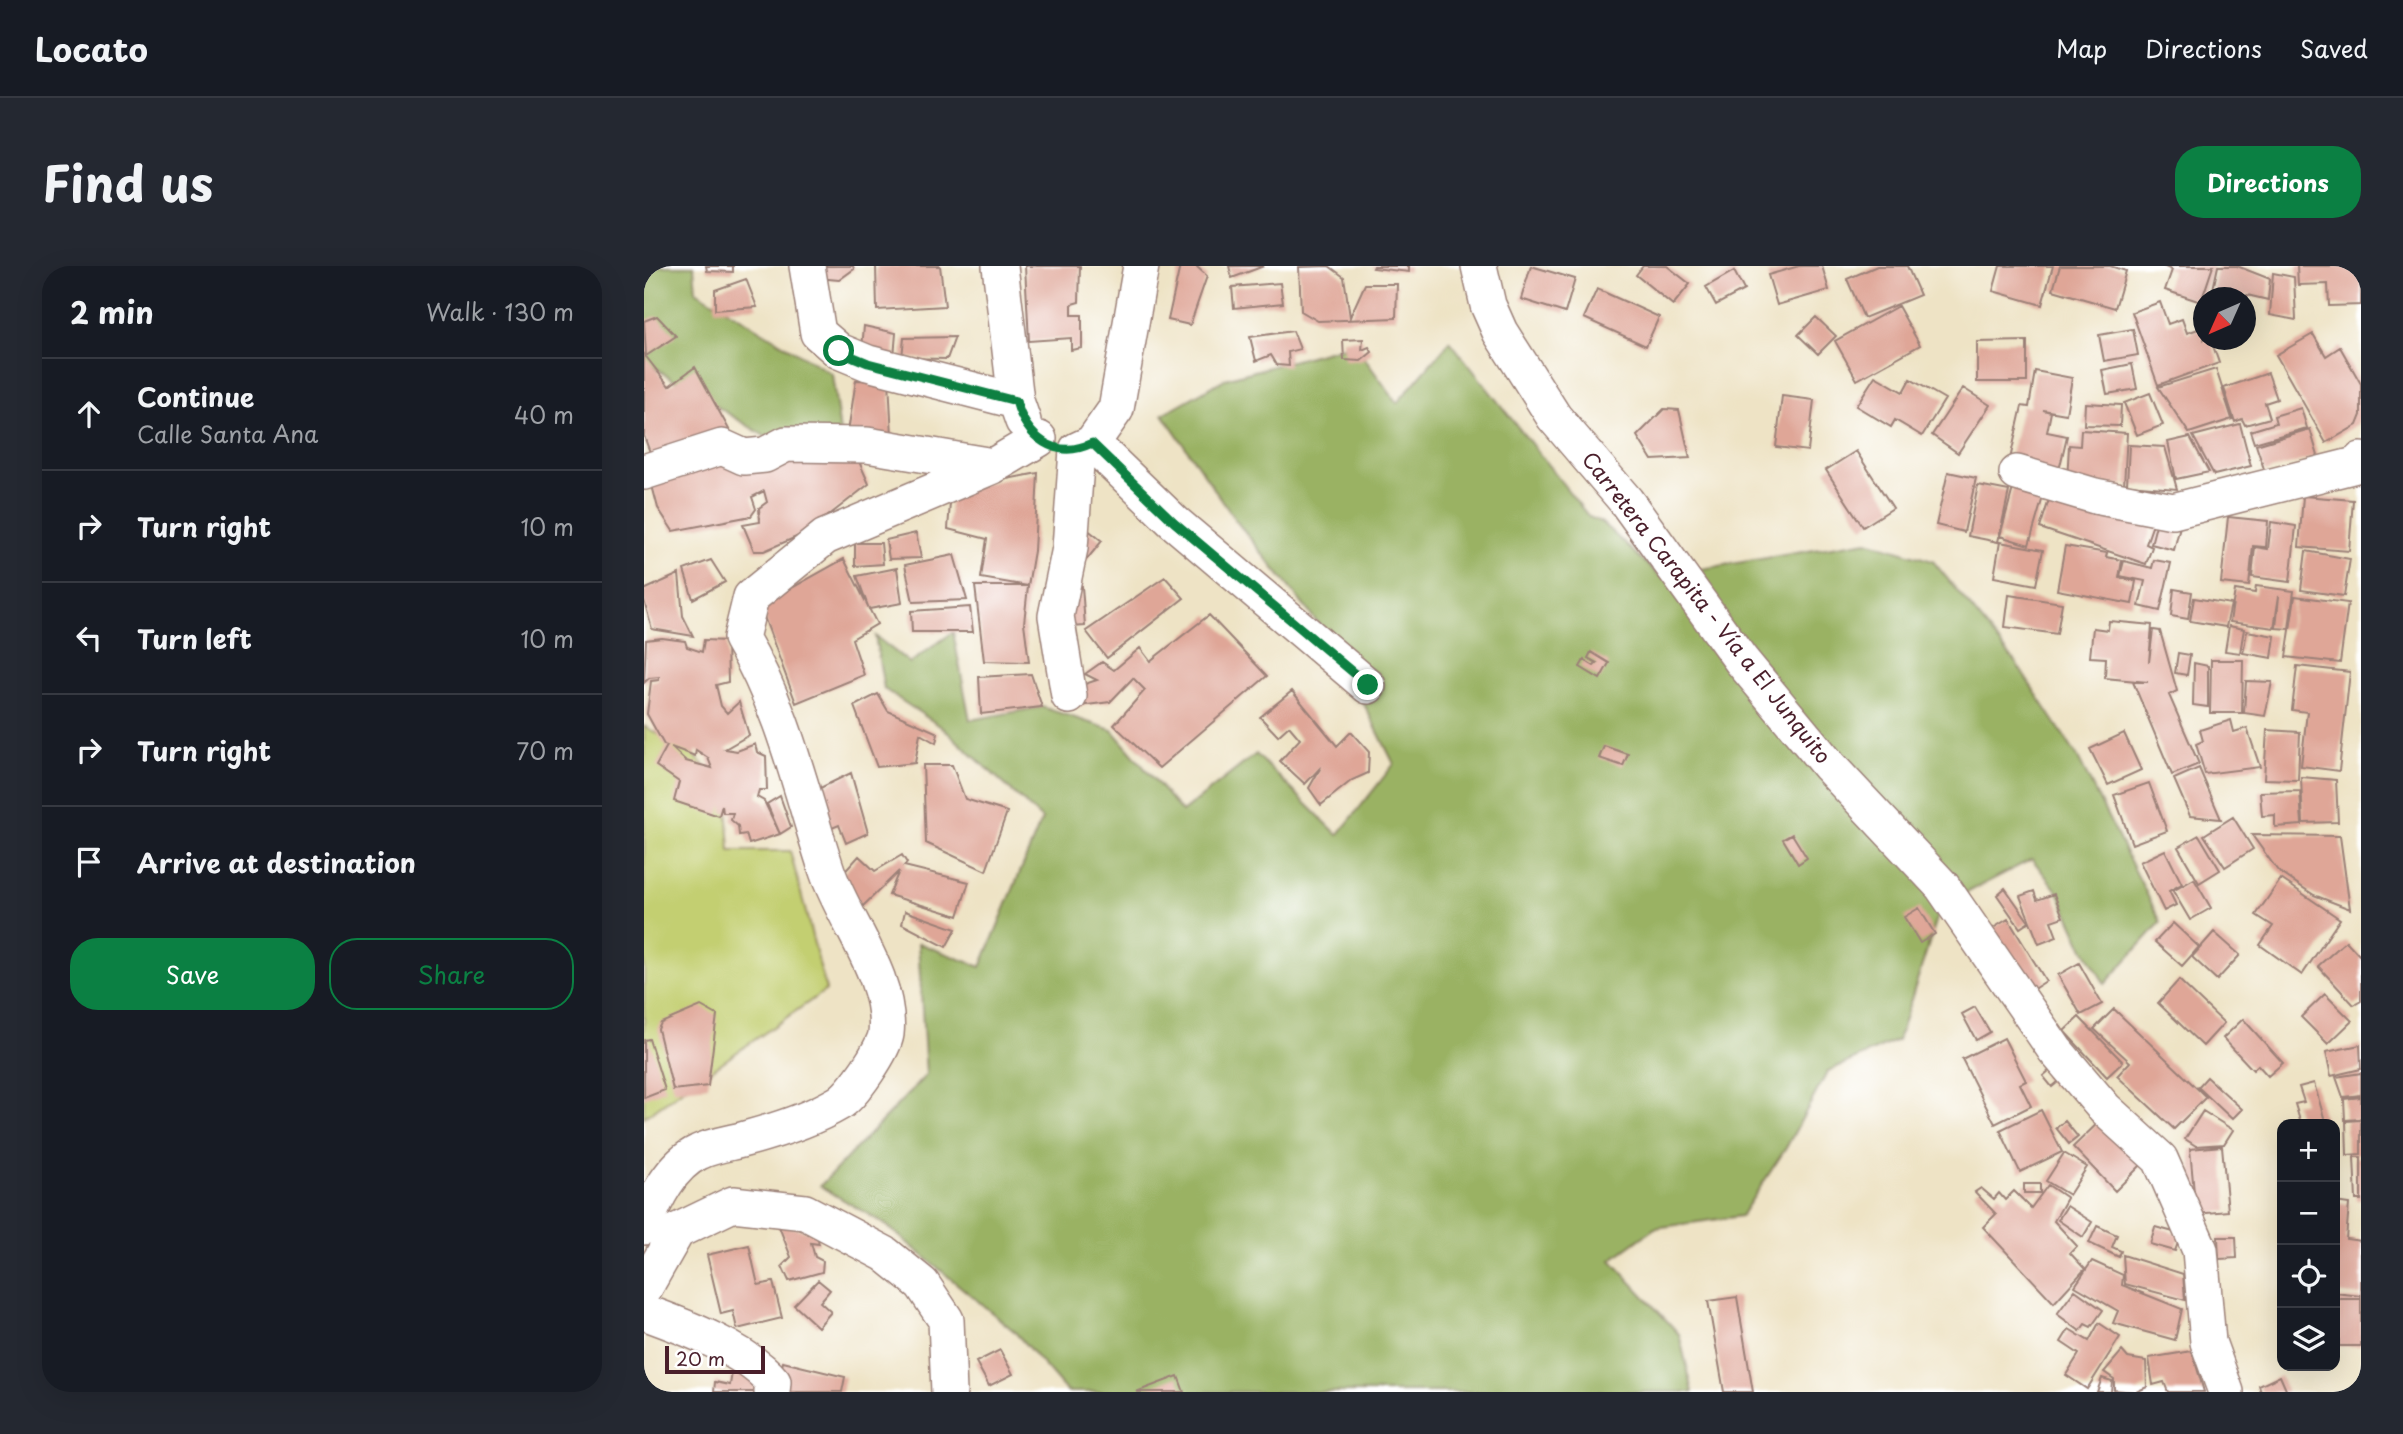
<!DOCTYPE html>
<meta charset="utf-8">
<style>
body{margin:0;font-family:"Playpen Sans",sans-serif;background:#242831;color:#f1f3f6}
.controls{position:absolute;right:21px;bottom:21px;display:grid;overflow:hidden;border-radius:14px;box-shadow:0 7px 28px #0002}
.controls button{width:63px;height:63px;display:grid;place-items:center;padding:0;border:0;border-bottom:2px solid #363941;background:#171b24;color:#f1f3f6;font:35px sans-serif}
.compass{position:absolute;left:1549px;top:21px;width:63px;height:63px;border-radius:50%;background:#171b24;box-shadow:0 7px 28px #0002;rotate:225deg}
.scale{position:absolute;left:21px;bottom:18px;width:100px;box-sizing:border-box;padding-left:7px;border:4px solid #4a1f2b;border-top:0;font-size:19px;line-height:24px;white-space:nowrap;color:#4a1f2b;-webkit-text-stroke:5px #fff;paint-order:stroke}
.stop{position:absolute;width:21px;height:21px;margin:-16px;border:5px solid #0b8043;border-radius:50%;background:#fff}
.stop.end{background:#0b8043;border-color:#fff;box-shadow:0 2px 7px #0008}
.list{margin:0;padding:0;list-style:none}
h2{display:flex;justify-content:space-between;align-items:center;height:91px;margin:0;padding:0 28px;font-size:30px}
h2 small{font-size:23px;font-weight:400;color:#9ea1a6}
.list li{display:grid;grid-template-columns:46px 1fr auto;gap:21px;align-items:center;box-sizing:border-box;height:112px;padding:0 28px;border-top:2px solid #363941}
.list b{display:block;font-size:26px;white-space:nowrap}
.list p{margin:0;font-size:23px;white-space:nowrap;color:#9ea1a6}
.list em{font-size:23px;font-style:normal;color:#9ea1a6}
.actions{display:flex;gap:14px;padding:21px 28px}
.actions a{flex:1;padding:16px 0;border:2px solid #0b8043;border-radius:28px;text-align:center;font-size:24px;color:#0b8043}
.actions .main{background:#0b8043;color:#fff}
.icon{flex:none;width:38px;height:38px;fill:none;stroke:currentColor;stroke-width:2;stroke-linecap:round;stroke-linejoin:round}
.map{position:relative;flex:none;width:1717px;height:1126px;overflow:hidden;border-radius:28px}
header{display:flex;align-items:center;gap:42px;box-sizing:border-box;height:98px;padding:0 35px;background:#171b24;border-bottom:2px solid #363941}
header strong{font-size:33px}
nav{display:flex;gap:38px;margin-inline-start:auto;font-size:24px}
.intro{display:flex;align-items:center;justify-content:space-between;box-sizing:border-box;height:168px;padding:0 42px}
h1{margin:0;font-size:49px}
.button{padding:18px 32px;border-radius:28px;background:#0b8043;color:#fff;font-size:24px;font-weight:700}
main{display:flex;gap:42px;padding:0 42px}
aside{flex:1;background:#171b24;border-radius:28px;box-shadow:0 7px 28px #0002}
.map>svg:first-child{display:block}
.green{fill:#c3cf71;stroke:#86774e;stroke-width:2}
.forest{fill:#9ab263;stroke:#726847;stroke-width:2}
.building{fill:#dfa697;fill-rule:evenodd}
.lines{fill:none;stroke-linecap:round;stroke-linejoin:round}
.minor-casing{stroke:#9c8178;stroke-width:38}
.minor{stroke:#fff;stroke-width:35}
.route{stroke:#0b8043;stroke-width:9}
.labels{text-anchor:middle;stroke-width:5;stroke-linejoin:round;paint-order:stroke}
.street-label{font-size:21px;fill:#4a1f2b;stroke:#fff}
</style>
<header>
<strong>Locato</strong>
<nav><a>Map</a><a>Directions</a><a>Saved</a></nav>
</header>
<div class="intro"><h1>Find us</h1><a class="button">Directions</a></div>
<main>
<aside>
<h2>2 min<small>Walk · 130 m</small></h2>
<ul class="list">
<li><svg class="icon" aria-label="ahead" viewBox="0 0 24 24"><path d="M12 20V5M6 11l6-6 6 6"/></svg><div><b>Continue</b><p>Calle Santa Ana</p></div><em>40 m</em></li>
<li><svg class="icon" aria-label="right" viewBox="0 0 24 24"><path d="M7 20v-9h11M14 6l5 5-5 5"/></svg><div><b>Turn right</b></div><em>10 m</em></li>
<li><svg class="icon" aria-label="left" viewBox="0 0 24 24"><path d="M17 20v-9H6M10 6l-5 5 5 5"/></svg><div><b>Turn left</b></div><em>10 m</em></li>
<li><svg class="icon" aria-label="right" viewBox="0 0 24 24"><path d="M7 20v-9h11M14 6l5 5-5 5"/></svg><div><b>Turn right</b></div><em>70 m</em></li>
<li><svg class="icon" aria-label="arrive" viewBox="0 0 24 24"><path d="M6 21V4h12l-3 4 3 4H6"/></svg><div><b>Arrive at destination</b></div></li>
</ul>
<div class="actions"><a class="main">Save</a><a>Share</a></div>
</aside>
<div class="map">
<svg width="1717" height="1126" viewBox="0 0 1717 1126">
<rect width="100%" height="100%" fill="#fff"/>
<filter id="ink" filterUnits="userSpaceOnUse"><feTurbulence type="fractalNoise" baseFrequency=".0143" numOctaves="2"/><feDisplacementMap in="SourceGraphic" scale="14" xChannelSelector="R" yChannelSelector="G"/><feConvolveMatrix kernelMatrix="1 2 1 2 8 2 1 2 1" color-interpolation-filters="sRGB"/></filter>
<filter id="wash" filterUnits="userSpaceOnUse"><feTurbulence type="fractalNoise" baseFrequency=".00686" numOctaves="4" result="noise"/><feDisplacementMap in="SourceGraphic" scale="28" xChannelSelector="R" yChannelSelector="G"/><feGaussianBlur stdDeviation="1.57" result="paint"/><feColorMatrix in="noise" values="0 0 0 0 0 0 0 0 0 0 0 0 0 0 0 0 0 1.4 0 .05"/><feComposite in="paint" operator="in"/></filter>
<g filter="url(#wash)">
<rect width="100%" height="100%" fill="#eee3c5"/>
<path class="green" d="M0 460 51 490 82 523 86 585H146L182 724 0 851Z"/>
<path class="forest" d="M0 0H50L52 25 188 108 196 167 130 176 0 95Z
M806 75 945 251 957 256 1016 310 1223 275 1289 295 1372 397 1433 490 1517 656 1461 718 1440 683 1414 626 1388 593 1297 640 1254 774 1184 805 1142 882 1097 950 1011 962 967 994 1035 1068 1049 1126H423L370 1065 242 959 176 920 282 809 274 677 337 701 398 553 299 462 240 423 231 370 266 397 309 366 326 454 398 441 468 464 538 546 612 488 694 569 750 498 689 376 592 255 519 148 581 113 710 78 753 137Z"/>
<g id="blocks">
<path class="building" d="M62 0H89V6L63 5Z
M174 0H209L210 3 195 14 174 12Z
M232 0H296L301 40 233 44Z
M381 0H436L435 36 428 38V49H438V82L427 84V72L385 75Z
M536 0H552L563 10 546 59 524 54Z
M585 0H620L588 12Z
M685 0 700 11 706 51 721 18H753L752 52 674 55 657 45 655 1Z
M730 0H765V6L729 2Z
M887 0 931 13 921 47 877 33Z
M999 0H1023L1046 18 1029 39 992 9Z
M1155 0H1178L1185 24 1133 39 1124 9Z
M1233 0H1263L1276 29 1220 52 1203 13Z
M1356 0H1409L1398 39 1349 25Z
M1416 0H1466L1482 5 1471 42 1409 24Z
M1519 0H1569L1557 36 1521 24 1528 4Z
M1574 0H1593L1626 13 1624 34 1603 29 1602 32H1576L1568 28Z
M1653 0H1717V39L1685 40 1684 18 1654 19Z
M1090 5 1100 24 1072 39 1062 21Z
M1629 7 1650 11 1652 54 1626 49Z
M102 13 113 41 71 44V24Z
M636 17 639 37 590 42 588 21Z
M953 23 1015 51 1002 80 940 52Z
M1516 36 1524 58 1538 53 1543 67 1560 61V74H1567L1575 97 1514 119 1488 46Z
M1254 40 1276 79 1213 114 1191 75Z
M13 50 32 70 2 90 0 55Z
M1172 51 1192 70 1174 88 1154 69Z
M220 60 252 67 249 103 217 95Z
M1489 63 1494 89 1460 95 1455 69Z
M649 65 656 83 644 86 645 100 633 99 627 89 612 95 606 71Z
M1669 68 1682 90 1696 81 1717 118V149L1713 159 1682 177 1632 89Z
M311 71 303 93 258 92 260 72Z
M719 73 718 84 725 81 728 86 717 95 700 94 699 74Z
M1383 75V116H1333V76Z
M0 88 25 120 51 101 88 169 7 189 0 170Z
M1488 98 1493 123 1463 128 1458 104Z
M1572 103 1588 153 1545 167 1514 121Z
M1391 105 1428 112 1422 148 1399 144 1407 146 1403 166 1423 170 1413 213 1364 202 1378 140 1385 141Z
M1624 107 1633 133 1621 137 1626 152 1601 159 1598 153 1591 156 1580 122Z
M1231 110 1259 126 1266 113 1301 133 1278 170 1251 154 1247 161 1212 140Z
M212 114 245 115 248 170 204 166Z
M1319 122 1346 139 1314 187 1288 169Z
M1506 127 1519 159 1493 169 1480 137Z
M1138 130 1170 134 1164 185 1132 181Z
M1441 137 1477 139 1476 160 1440 159Z
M1657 142 1663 162 1610 177 1606 165 1632 157 1630 150Z
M1020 143 1035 144 1046 192 1008 194 993 170Z
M1596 158 1607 200 1570 209 1549 170Z
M1666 163 1674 190 1621 206 1612 179Z
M1437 164 1483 167 1480 219 1423 216 1425 179 1436 180Z
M1546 171 1565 206 1532 213 1524 176Z
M1485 179 1521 181 1533 223 1483 219Z
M1212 185 1249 242 1219 261 1182 204Z
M93 191H213L225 218 184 250 187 256 120 285H110L99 259 116 256 115 242 123 236 120 225 108 231 112 243 107 250 29 265 14 242 5 208Z
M1304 206 1332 212 1320 266 1292 259Z
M394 207 390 285 384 320 337 312 343 273 304 263 307 224Z
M1371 215 1401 224 1385 279 1356 270Z
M1334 219 1365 225 1354 276 1324 270Z
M1409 221 1510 255 1502 278 1508 281 1502 298 1396 262Z
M1659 230 1709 234 1705 285 1655 281Z
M1584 251 1624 255 1622 281 1609 280 1605 320 1577 317Z
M433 255 458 275 439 298Z
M1513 255 1536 260 1530 284 1507 278Z
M1627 256 1652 260 1646 316 1608 311 1611 281 1624 283Z
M272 267 277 292 245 293 242 274Z
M1356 276 1399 284 1392 319 1350 311Z
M211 277H237L239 298 211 300Z
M1421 280 1463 287 1462 291 1478 294 1475 312 1492 315 1488 338 1413 324Z
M1662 285 1706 293 1700 330 1657 324Z
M310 289 323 334 269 336 261 299Z
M200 293 233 358 208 373 220 409 152 437 116 340Z
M67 294 81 316 49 333 40 304Z
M1510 294 1527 297 1516 345 1495 340 1501 315 1476 310 1480 295 1508 302Z
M253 302 258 337 225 343 213 310Z
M35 308 39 350 49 370 8 363 0 334V324Z
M521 311 540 332 463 392 442 365Z
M331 320H384L380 357 385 396 340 395Z
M438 320 441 360 408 362 405 323Z
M1612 320 1650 325 1645 363 1632 362 1635 330 1630 362 1586 356 1591 324 1611 327Z
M1530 323 1548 326 1544 353 1527 350Z
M1365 329 1418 337 1413 368 1361 361Z
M1651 330 1704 337 1696 397 1642 391Z
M1550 332 1587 338 1582 361 1546 355Z
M326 341 329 366H268L267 345Z
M565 349 623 410 515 502 470 459 501 424 489 412 466 436 420 442 414 427 453 414 441 408 458 396 470 404 496 382 506 395Z
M1465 355 1508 359 1505 396 1509 364 1516 365 1533 425 1525 429 1555 498 1528 509 1489 416H1504L1461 412 1462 392 1446 391 1449 362 1464 364Z
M1585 360 1600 363 1596 387 1581 385Z
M1603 365 1631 370 1628 392 1599 387Z
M18 372 41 375 43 381 58 386 60 374 83 375 84 416 72 419 77 440 83 447 95 436 105 469 81 483 93 485 111 478 113 486 122 490 123 524H115L113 531 120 535 136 568 123 538 136 530 147 561 136 568 105 578 102 568 95 569 94 560 87 554 89 547H79L78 539 75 550 30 535 35 516 12 500 23 480 20 479 3 448 7 415 15 414V411L5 412 0 417 2 374ZM27 481 51 490 52 484 64 492 68 502 42 495Z
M947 386 965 397 956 413 936 401 940 394 950 400 953 397 944 392Z
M1534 387 1546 389 1543 409 1531 407Z
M1567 394H1599L1598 447H1566Z
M1550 397 1564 400V441L1549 439Z
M1653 400 1706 406 1695 505 1657 500 1663 446 1648 444Z
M387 408 398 441 337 448 335 411Z
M1602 415 1628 416 1621 450 1600 447Z
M648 425 693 480 707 466 725 486 724 507 708 514 677 539 665 522 677 501 661 518 636 495 656 473 645 460 634 470 616 451Z
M234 428 244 445 294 467 292 477 276 468 271 497 233 501 210 440Z
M1587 454 1590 466 1603 462 1616 501 1561 508 1552 478 1559 475 1556 464Z
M1623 464 1656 466 1654 514 1620 513Z
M1480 467 1497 504 1464 519 1446 483Z
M960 480 984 488 979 500 955 492Z
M279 499H308L321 533 363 546 342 605 282 577Z
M1555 502 1577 553 1546 550 1530 513Z
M207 507 224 567 202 577 195 559 188 562 170 525Z
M1657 511 1692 514 1694 556 1659 557Z
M1505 517 1523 565 1488 578 1470 529Z
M1656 525 1658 559 1631 561V549L1618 550 1616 526Z
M1589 551 1609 583 1581 601 1560 569Z
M1148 568 1163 592 1154 598 1139 573Z
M1555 569 1576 604 1555 617 1534 581Z
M1608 569 1696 570 1706 643 1670 629 1634 605Z
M1521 584 1538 618 1525 625 1532 639 1520 645 1496 596Z
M258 589 263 597 260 600 325 616 314 650 245 629 255 605 218 641 195 612 215 590 231 605Z
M1550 613 1567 642 1546 654 1529 625Z
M1637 613 1696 653 1658 709 1616 679 1629 660 1612 649Z
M1361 622 1385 656 1376 662 1353 629Z
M1390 625 1393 634 1410 628 1419 651 1407 655 1413 671 1395 678 1376 630Z
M1275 642 1291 668 1276 677 1260 651Z
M261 645 312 663 302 681 258 658Z
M1364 653 1402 715 1383 727 1346 664Z
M1529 657 1555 681 1538 700 1511 676Z
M1570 666 1596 689 1573 714 1548 691Z
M1702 675 1717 691V735L1710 739 1674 700Z
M1435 697 1458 738 1437 749 1414 709Z
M1535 714 1580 757 1559 780 1514 737Z
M1681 728 1708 755 1684 778 1657 751Z
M57 740 73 749 64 820 29 824 14 763 17 757Z
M1331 741 1346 766 1332 774 1318 748Z
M1470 743 1562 831 1530 863 1473 810 1486 796 1450 763Z
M1435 751 1479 796 1463 811 1420 765Z
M1599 753 1639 797 1624 810 1614 799 1609 804 1579 772Z
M1360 772 1382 815 1376 818 1387 840 1351 858 1318 793Z
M5 773 21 824 0 832V774Z
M1716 779 1717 803 1687 810 1682 786Z
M1412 799 1421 810 1408 821 1399 810Z
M1717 807V829L1699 831 1692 811Z
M1563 811 1598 843 1588 853 1554 821Z
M1670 817 1681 855 1657 858 1651 838 1660 836 1655 821Z
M1717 831V853L1701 854 1700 833Z
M1397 844 1418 886 1376 906 1356 864Z
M1559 845 1589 864 1580 878 1552 880 1541 873Z
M1458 853 1500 896 1471 925 1429 881Z
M1717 854V888L1703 889 1702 855Z
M1421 855 1434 871 1425 878 1412 862Z
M1578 880 1584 945 1552 948 1546 883Z
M1420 887 1443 901 1425 929 1402 915Z
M1710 891H1717V934H1712Z
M1380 918H1396V927H1380Z
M1404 919 1423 932 1410 955 1433 980 1426 987 1441 1003 1410 1037 1339 961 1352 948 1331 926 1337 922 1350 933 1355 927 1361 934 1370 925 1387 942Z
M1691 936 1705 938 1702 973 1717 975V1030L1691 1027Z
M1423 940 1448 956 1439 971 1414 954Z
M134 958 172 967 175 978 167 977 171 991 179 995 178 1006 145 1015 138 1000 147 991Z
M1453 960 1473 969 1468 981 1477 985 1475 991 1445 977Z
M1511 961 1537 968 1531 985 1506 978Z
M1574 971H1592L1593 992 1575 993Z
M105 979 114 1019 129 1016 138 1052 93 1063 89 1045 77 1048 63 989Z
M1479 989 1539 1008 1541 1034 1481 1018Z
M1448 995 1479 1009 1478 1019 1538 1043 1531 1074 1469 1057 1474 1045 1431 1020Z
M174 1014 186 1024 176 1036 187 1046 174 1061 150 1039Z
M1431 1024 1459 1044 1447 1061 1441 1058 1436 1065 1413 1048Z
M1093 1031 1109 1126H1080L1064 1035Z
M1694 1033H1717V1080H1695Z
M1455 1057 1476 1071 1443 1123 1422 1109 1435 1088 1417 1076 1425 1063 1445 1075Z
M356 1084 369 1108 345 1120 332 1096Z
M1478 1085 1484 1092 1502 1095 1503 1121 1492 1126 1470 1124V1113L1460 1106Z
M1548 1085 1560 1126H1524L1520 1116 1509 1119 1505 1092Z
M139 1096 201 1111 198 1126H132Z
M89 1100 114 1104 110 1126H70L71 1116 86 1119Z
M534 1110 540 1126H492Z
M1636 1110 1643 1126H1617L1615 1120Z
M1458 1112 1468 1115 1467 1126H1453Z"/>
</g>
</g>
<g filter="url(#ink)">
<use href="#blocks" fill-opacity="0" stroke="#9c8178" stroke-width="2"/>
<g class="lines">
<g class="minor-casing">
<path id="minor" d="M163 0 174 67 195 85 224 97 372 135
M356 0 372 135 379 155
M835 0 844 39 856 66 910 151 982 235 1097 394 1185 500 1298 620 1411 784 1461 843 1516 893 1556 984 1564 1076 1582 1126
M448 177 530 256 724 420
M0 206 78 181 100 191 121 189 142 178 223 179 349 200
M1373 207 1451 230 1529 245 1712 199 1717 194
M425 430 412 350 426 282 433 184 448 177 472 143 497 0
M0 961C11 933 27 899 55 886 69 879 87 877 101 873 131 865 168 853 195 837 209 829 240 783 242 768 248 712 200 655 183 605 157 526 140 444 97 372L107 331 181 271 349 200 395 173
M0 1023 33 965 89 938 161 946 241 988 278 1018 302 1054 305 1126
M0 1046C39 1060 103 1084 129 1116L128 1126"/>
</g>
<use href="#minor" class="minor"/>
</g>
</g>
<g class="lines" filter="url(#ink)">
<path class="route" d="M195 85 224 97 372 135C382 171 411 195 448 177L530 256 724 419"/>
</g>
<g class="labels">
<g class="street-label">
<text transform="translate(1062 342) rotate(52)" y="7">Carretera Carapita - Vía a El Junquito</text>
</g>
</g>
</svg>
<div class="controls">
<button>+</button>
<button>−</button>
<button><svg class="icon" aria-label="locate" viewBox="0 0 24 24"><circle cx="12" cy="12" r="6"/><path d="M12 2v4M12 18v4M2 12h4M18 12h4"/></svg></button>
<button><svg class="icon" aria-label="layers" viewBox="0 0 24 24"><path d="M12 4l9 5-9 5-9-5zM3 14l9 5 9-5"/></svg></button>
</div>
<svg class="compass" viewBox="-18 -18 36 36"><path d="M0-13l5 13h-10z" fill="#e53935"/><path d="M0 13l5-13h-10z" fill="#9ea1a6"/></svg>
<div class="scale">20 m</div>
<div class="stop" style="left:195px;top:85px"></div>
<div class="stop end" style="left:724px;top:419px"></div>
</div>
</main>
